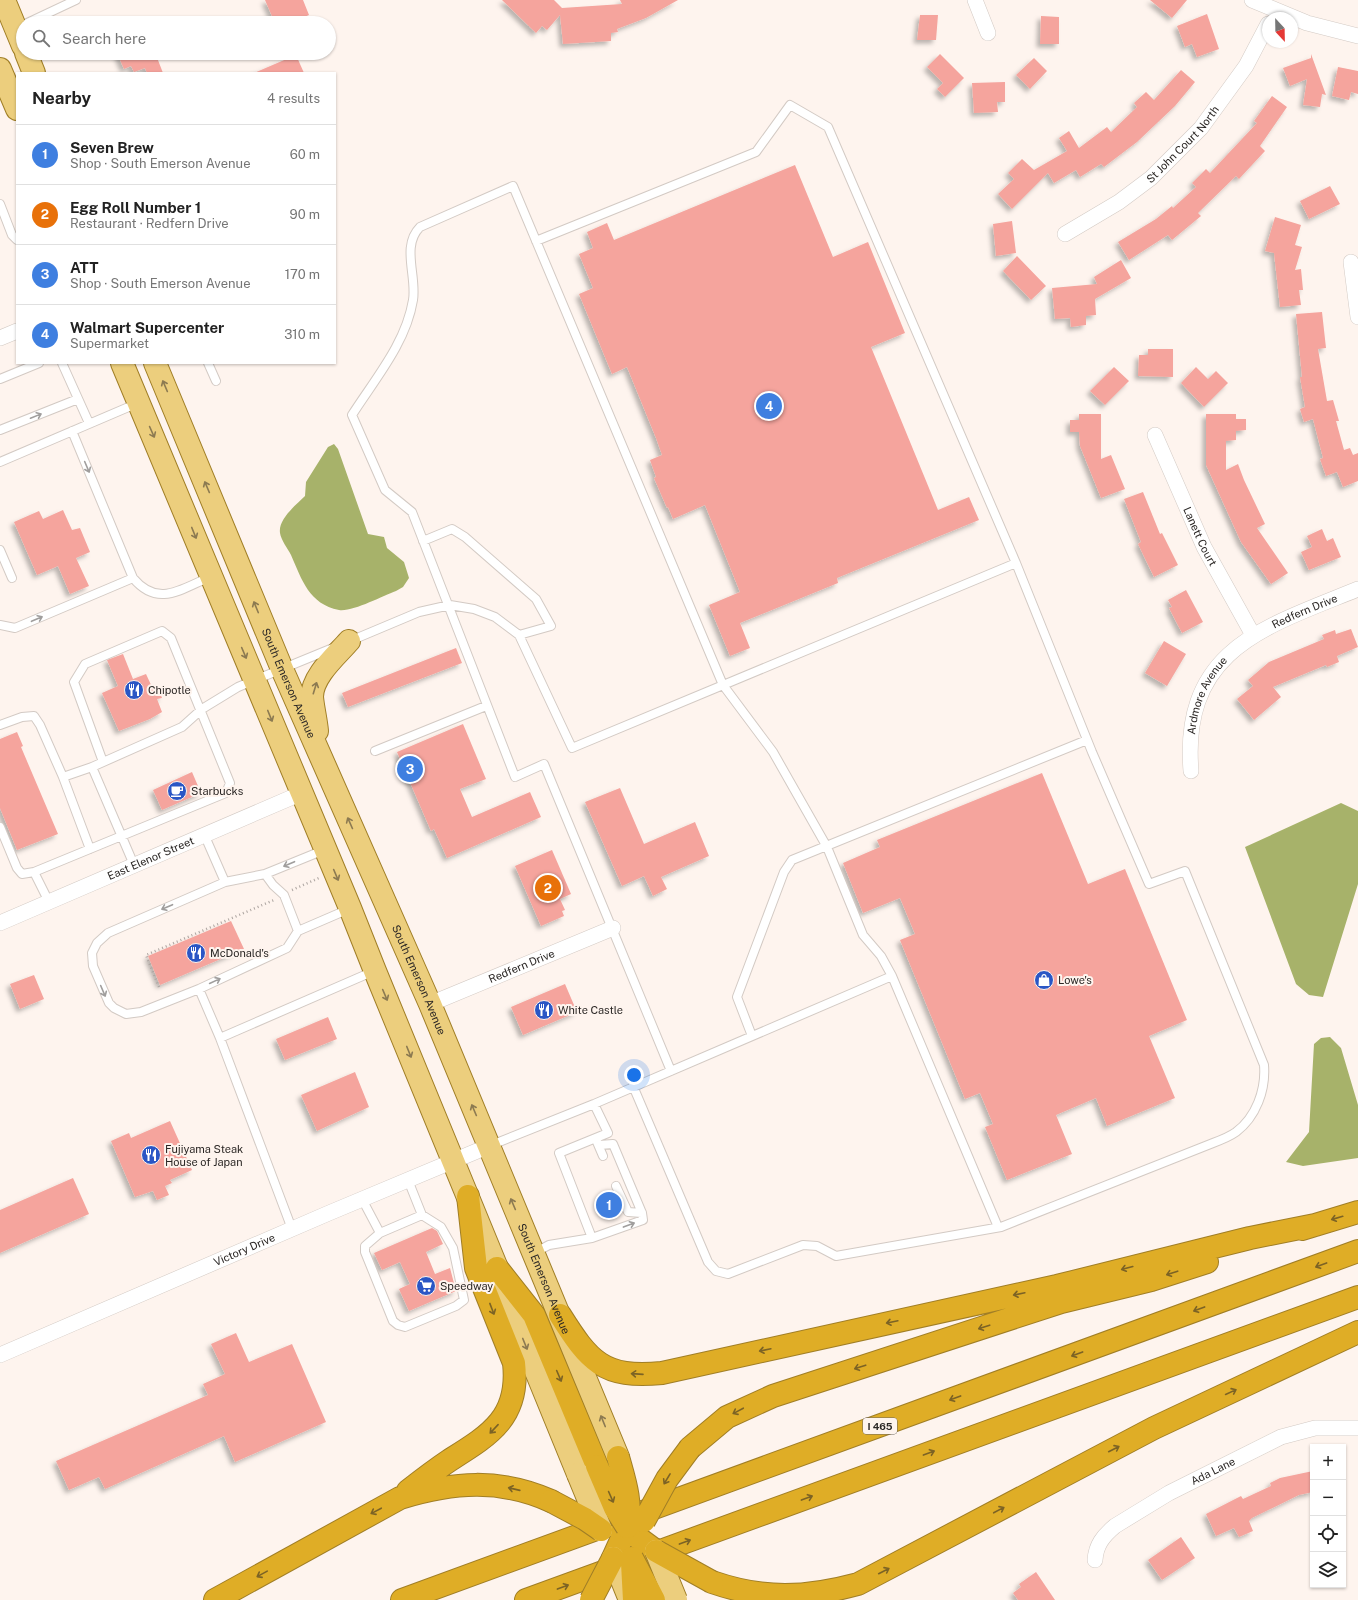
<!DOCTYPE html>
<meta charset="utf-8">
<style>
body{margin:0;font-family:"Public Sans",sans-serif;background:#f6f6f6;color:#222}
.controls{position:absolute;right:12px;bottom:12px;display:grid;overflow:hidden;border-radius:0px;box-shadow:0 1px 3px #0004}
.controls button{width:36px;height:36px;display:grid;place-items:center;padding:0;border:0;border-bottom:1px solid #e0e0e0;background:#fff;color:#222;font:20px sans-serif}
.compass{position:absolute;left:1262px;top:12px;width:36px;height:36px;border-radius:50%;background:#fff;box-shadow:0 1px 3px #0004;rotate:158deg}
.you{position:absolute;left:634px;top:1075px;width:14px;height:14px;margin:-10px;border:3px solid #fff;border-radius:50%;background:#1a73e8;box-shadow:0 0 0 6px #1a73e833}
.badge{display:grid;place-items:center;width:26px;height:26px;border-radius:50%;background:#b45309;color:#fff;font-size:13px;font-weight:700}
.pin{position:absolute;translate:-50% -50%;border:2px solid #fff;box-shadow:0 1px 4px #0006}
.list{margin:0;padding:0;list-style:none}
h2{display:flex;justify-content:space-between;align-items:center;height:52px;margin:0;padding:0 16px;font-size:17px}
h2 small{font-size:13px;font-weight:400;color:#767676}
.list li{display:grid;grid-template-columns:26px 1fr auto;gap:12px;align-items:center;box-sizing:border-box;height:60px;padding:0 16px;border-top:1px solid #e0e0e0}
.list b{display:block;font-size:15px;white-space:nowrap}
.list p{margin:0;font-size:13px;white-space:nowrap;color:#767676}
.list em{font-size:13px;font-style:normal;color:#767676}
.icon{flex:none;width:22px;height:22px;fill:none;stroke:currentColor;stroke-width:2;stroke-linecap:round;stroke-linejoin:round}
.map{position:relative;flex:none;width:1358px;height:1600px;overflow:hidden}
.search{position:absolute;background:#fff;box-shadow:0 1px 3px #0004;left:16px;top:16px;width:320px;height:44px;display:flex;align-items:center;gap:10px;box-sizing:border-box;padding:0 14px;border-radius:22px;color:#767676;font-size:15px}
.panel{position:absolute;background:#fff;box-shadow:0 1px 3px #0004;left:16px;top:72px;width:320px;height:292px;border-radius:0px}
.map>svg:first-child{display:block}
.water{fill:#a7b26a}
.building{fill:#f5a49d;filter:url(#shadow)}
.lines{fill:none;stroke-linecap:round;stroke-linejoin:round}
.service-casing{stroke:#d3cac4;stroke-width:10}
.minor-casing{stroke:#d3cac4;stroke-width:16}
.primary-casing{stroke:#a07e26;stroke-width:24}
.motorway-casing{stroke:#a07e26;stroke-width:24}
.path{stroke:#ada5a1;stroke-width:2.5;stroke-dasharray:1 3;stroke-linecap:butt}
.service{stroke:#fff;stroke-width:8}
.minor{stroke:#fff;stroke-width:15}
.primary{stroke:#ecce7d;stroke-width:22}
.motorway{stroke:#dfad26;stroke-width:22}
.primary-bridge-casing{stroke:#a07e26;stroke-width:24;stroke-linecap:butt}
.motorway-bridge-casing{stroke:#a07e26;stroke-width:24;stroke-linecap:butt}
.primary-bridge{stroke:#ecce7d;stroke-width:22}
.motorway-bridge{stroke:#dfad26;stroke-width:22}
.oneway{stroke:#8c7a51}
.oneway2{stroke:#a09e9d}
.oneway3{stroke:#7c6325}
.labels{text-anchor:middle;stroke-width:4;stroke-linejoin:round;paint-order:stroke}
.shield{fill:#fef4ee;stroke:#6a6461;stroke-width:1}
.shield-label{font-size:10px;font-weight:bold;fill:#2b2725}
.street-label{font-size:11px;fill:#2b2725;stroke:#fef4ee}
.poi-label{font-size:11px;fill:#2b2725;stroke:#fef4ee;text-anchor:start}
</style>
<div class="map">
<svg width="1358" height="1600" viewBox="0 0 1358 1600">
<defs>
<filter id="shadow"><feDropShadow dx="-3.5" dy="3.5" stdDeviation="2" flood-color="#0004"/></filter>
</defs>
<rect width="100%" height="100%" fill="#fef4ee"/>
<path class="water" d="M334 444 338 449 368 534 384 537 387 548 404 562 409 578 403 587 396 591C382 596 353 612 339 610 309 604 302 580 291 555 288 549 281 540 280 533 278 519 296 505 305 496L306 482 328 447Z
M1341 803 1358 811V884L1323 997 1309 995 1296 984 1245 847Z
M1330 1037 1341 1048 1358 1105V1158L1303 1166 1286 1162 1309 1132 1314 1044 1321 1038Z"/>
<path class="building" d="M265 0H303L309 15 290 23H275Z
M502 0H554L562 8 622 4 620 0H678L646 18 617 29 618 32 611 33V41L563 44 560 15 547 30 542 26 536 33Z
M1150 0H1187L1172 18Z
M1207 14 1219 49 1197 57 1192 44 1185 47 1177 26Z
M920 15H938L936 40H917Z
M1041 16 1059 17V44H1040Z
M117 53H160L156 55 163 73H147L145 68 134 72 131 66 124 69Z
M940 54 964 78 945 97 937 89 943 83 927 67Z
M1311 54 1326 95 1322 94 1320 107 1303 105 1307 79 1290 86 1283 68 1311 58Z
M296 55 304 73H254Z
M1034 58 1047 71 1030 89 1016 75Z
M1338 67 1358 71V94L1351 92 1349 100 1332 96Z
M1181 70 1195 82 1175 106 1137 142 1104 167 1101 164 1080 177 1076 170 1054 183 1048 173 1012 209 998 194 1014 179 1008 173 1022 159 1034 170 1067 151 1059 138 1069 131 1079 148 1107 127 1111 132 1137 107 1134 103 1146 92 1154 100Z
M1005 82V102H997L998 112 974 113 972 83Z
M1272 96 1287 107 1260 146 1265 151 1239 179 1236 176 1198 213 1201 216 1172 240 1168 235 1129 260 1118 242 1156 219 1172 206 1173 208 1196 187 1192 183 1206 169 1210 173 1257 123 1254 121Z
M795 165 833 257 868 242 905 333 871 347 938 510 969 497 979 520 837 578 838 583 740 623 750 648 730 656 709 605 740 592 705 505 673 519 668 507 667 508 654 478 656 477 650 460 662 455 656 438 627 367 612 374 579 294 593 288 579 254 593 248 587 232 607 223 614 240Z
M1330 186 1340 204 1309 219 1300 201Z
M1275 217 1301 225 1295 245 1302 247 1295 270 1301 269 1303 290H1299L1301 305 1280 307 1274 253 1265 251Z
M1012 221 1016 253 996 256 993 224Z
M1017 256 1046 286 1031 300 1003 271Z
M1121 260 1131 278 1095 299 1096 315 1086 316V325L1071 327 1070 318 1055 319 1052 288 1097 284 1094 277Z
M1322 312 1326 348 1318 349 1327 401 1333 400 1339 421H1336L1344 450 1350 448 1353 455 1358 453V481L1343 487 1337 472 1326 476 1320 459 1323 458 1313 419 1304 422 1300 409 1305 407 1300 377H1302L1296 314Z
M1148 349H1173V377L1138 376 1139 355H1148Z
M1114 367 1129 381 1105 405 1090 391Z
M1196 367 1208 379 1216 371 1228 383 1204 407 1181 383Z
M1079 414H1101V459L1111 455 1125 489 1101 498 1080 446 1079 432H1070V420H1079Z
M1206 414H1236V419H1246V430L1236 431V440L1226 441V470L1238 464 1244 480 1265 524 1257 528 1288 573 1271 584 1241 542 1206 465Z
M1143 492 1160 534 1162 533 1178 565 1154 577 1138 544 1141 542 1124 499Z
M63 510 72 530 80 528 90 552 76 558 89 586 70 594 58 566 37 575 14 522 39 511 43 519Z
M1322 529 1327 541 1333 538 1341 557 1309 570 1301 552 1312 547 1307 536Z
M1186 590 1203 622 1182 633 1169 608 1172 607 1168 600Z
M1351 629 1358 647 1337 656 1339 662 1327 667 1326 665 1273 687 1281 697 1254 720 1237 699 1253 686 1248 680 1269 662 1324 639 1322 635 1335 630 1336 634Z
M1164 641 1186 654 1167 686 1145 673Z
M456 648 462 663 348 707 342 693Z
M123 654 133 679 146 674 152 687 157 685 162 698 157 699 162 712 150 719 119 731 102 693 118 686 107 660Z
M463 724 486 779 460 789 472 817 530 792 541 817 447 858 434 829 431 831 397 752Z
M17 732 23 746 21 747 58 834 17 850 0 808V739Z
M192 772 201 793 162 810 153 790Z
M1042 773 1088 884 1125 869 1187 1020 1149 1036 1175 1098 1107 1126 1096 1098 1056 1115 1072 1154 1007 1180 985 1127 993 1124 980 1093 965 1099 900 940 915 934 900 898 863 913 843 863 880 847 877 840Z
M620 788 644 844 695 822 709 856 661 877 667 889 653 896 644 876 622 886 585 802Z
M552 850 571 894 560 899 565 910 562 911 564 916 541 926 515 866Z
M231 921 244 949 160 985 148 956Z
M34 975 44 999 20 1009 10 984Z
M565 984 577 1012 523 1035 511 1007Z
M328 1017 337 1039 285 1060 276 1039Z
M355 1072 369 1107 317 1131 301 1095Z
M170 1121 192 1170 170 1180 172 1183 165 1186 169 1195 157 1200 153 1191 135 1197 111 1141 129 1133 131 1138Z
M73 1178 89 1214 0 1253V1210Z
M432 1228 437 1231 443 1244 426 1252 435 1274 450 1268 456 1291 409 1311 399 1289 410 1284 400 1262 382 1270 374 1253Z
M236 1333 249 1362 292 1344 326 1422 235 1462 224 1436 105 1489 99 1477 69 1490 56 1461 208 1395 203 1384 225 1374 211 1344Z
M1313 1471V1492L1299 1495 1252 1518 1249 1521 1253 1531 1239 1537 1234 1528 1216 1536 1206 1514 1241 1496 1243 1499 1271 1486 1270 1483 1280 1478Z
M1181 1537 1195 1558 1162 1580 1148 1560Z
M1036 1572 1055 1600H1018L1013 1593 1021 1587 1019 1584Z"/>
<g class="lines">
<g class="service-casing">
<path id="service" d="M27 23 76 0
M0 204 12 235 17 240
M536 241 756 152 790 105 828 127 1016 563
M62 363 89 423
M208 363 216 381
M0 379 39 363
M0 430 78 399
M72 431 133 578C158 608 181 589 210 577
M0 462 138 403
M423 541 452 529 465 537 536 599 551 626 519 635
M0 550 12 578
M0 625 15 628 133 578
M350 641 419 612 450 605 474 609 495 617 519 635 572 748 1016 563 1092 752 1149 884 1185 871 1264 1065C1266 1090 1256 1117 1236 1132 1229 1137 1221 1140 1213 1143L1001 1227 836 1256 817 1246 803 1245 728 1274 716 1271 708 1262 633 1086
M0 725 22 717 34 716 40 725 63 777
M375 751 486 706
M0 827 17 868 22 874 34 872
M204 834 225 882
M90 849 63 777 92 767
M324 850 265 874 225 882 108 933 97 943 92 953 93 966 109 1003 114 1008 126 1014 141 1012 199 989 287 948 298 931 349 909
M134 865 92 767 182 727 202 709 238 687 333 648
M265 874 273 885 284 895 298 931
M49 902 34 872 226 793 230 783 171 638 162 631 85 664 74 682 103 762
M199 989 220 1038 292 1229
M752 1036 737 997 784 872 792 860 1087 740
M220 1038 374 971
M671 1071 544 764 515 777 412 512 385 490 352 415C375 379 406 343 413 300 417 276 401 246 420 227L513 186 723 685 773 752 827 847 863 935 881 956 892 976
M597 1142 603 1156
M489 1146 594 1104 892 976 998 1227
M616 1186 628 1212 642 1213
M362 1199 380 1233 422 1215
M380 1233 365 1246V1252L393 1321 398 1325 405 1327 456 1306 464 1300 453 1248 441 1227 422 1215 408 1180
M592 1238 643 1220 642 1213 613 1144 599 1145
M534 1253 549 1245 592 1238 559 1153 608 1133 594 1104"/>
</g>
<g class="minor-casing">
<g id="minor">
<path d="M975 0 988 33"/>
<path d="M1252 0 1307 23 1358 36"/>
<path id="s1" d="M1065 234 1119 202 1151 178 1201 128 1246 66 1268 24"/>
<path d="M1351 262 1358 317"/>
<path d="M0 338 17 331"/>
<path id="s2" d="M1155 435 1204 547 1253 635"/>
<path id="s3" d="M1191 771C1181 649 1265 627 1358 589"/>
<path id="s4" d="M0 923 302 793"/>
<path id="s5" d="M430 1004 613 928"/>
<path id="s6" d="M0 1355 329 1213 489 1146"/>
<path id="s7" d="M1095 1560C1096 1545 1103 1536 1115 1526L1169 1493 1281 1437 1315 1428H1358"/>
</g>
</g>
<g class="primary-casing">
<g id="primary">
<path d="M4 0 23 46"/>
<path d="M26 53 34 73"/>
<path d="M0 69 17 109"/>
<path d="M122 363 350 908 375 971 497 1268 515 1320 578 1474"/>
<path id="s8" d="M155 363 282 669 430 1004 618 1457"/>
<path d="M317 731C316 720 313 708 312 697 312 676 336 656 349 641"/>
</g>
</g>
<g class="motorway-casing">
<path id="motorway" d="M1302 1229 1358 1212
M497 1268 534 1315 597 1466
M560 1315C589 1361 603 1379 662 1373L1057 1286 1250 1238 1315 1225
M690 1448 727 1417 773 1396 1061 1302 1151 1280 1207 1262
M408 1491C422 1480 435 1470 450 1460 490 1435 520 1417 514 1363L476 1268 468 1196
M613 1558 627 1527 637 1537 656 1551
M712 1582C764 1600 806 1598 858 1584L1154 1428 1358 1332
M215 1600 400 1498C453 1482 500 1478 551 1501
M402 1600 1358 1251
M526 1600 1358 1297"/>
</g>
<path class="path" d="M292 890 319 878
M159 987 146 955 274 900"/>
<use href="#service" class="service"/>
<use href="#minor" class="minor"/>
<use href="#primary" class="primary"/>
<use href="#motorway" class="motorway"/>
<g class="primary-bridge-casing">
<path id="primary-bridge" d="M578 1474 601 1530
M656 1551 676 1600
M613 1558 630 1600"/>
</g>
<g class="motorway-bridge-casing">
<path id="motorway-bridge" d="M618 1457C625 1482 632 1502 627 1527
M597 1466 615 1508 627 1527
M551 1501 585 1519 601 1530
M644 1521 667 1479 690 1448
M656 1551 712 1582
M632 1558 654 1600
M632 1563 634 1600
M591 1600 613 1558"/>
</g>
<use href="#primary-bridge" class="primary-bridge"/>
<use href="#motorway-bridge" class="motorway-bridge"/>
</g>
<defs><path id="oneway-shaft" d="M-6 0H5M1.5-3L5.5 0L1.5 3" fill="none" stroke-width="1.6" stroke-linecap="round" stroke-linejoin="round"/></defs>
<g class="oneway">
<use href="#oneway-shaft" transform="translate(165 386) rotate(-113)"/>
<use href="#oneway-shaft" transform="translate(152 432) rotate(66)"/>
<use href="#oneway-shaft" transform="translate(207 487) rotate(-113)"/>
<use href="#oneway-shaft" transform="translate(194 533) rotate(68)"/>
<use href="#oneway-shaft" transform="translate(256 607) rotate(-112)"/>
<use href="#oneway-shaft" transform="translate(244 653) rotate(67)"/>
<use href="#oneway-shaft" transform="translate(315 688) rotate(-73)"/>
<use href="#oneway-shaft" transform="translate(270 716) rotate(68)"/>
<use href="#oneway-shaft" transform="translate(350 823) rotate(-114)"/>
<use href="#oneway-shaft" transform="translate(336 875) rotate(67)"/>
<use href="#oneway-shaft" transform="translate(385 995) rotate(67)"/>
<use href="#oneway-shaft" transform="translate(409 1052) rotate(68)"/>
<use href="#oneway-shaft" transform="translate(474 1110) rotate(-113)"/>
<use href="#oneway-shaft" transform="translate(513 1204) rotate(-113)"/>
<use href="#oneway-shaft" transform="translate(525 1344) rotate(68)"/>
<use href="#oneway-shaft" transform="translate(603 1421) rotate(-112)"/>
</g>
<g class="oneway2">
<use href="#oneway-shaft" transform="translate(36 416) rotate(-22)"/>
<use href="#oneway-shaft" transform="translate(87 467) rotate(67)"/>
<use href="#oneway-shaft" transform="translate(37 619) rotate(-23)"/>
<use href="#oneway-shaft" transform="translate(289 864) rotate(157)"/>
<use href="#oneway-shaft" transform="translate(167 907) rotate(157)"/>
<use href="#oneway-shaft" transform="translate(215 981) rotate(-25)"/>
<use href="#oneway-shaft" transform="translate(103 991) rotate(67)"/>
<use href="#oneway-shaft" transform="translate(629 1225) rotate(-20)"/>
</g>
<g class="oneway3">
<use href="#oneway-shaft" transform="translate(1337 1218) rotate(164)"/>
<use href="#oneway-shaft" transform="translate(1321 1265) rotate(160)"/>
<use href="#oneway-shaft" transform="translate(1127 1268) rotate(165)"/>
<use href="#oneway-shaft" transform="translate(1172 1273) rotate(162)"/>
<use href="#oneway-shaft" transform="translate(1019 1294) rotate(168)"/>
<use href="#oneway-shaft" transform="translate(492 1309) rotate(69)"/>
<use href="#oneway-shaft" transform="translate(1199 1309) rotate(160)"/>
<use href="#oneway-shaft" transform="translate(892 1322) rotate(168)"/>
<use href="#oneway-shaft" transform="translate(984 1327) rotate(162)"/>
<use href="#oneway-shaft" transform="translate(765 1350) rotate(168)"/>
<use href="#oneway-shaft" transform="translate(1077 1354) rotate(160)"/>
<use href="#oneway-shaft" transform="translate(860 1367) rotate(162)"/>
<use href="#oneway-shaft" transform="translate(637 1374) rotate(-176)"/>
<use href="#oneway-shaft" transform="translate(559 1376) rotate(67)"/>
<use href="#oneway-shaft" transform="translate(1231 1392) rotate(-25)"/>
<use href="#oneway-shaft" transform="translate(955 1398) rotate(160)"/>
<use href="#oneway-shaft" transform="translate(738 1411) rotate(152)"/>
<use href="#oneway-shaft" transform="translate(494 1429) rotate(133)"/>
<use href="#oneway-shaft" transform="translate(1114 1449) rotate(-27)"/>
<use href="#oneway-shaft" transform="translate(929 1453) rotate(-20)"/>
<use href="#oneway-shaft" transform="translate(667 1479) rotate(121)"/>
<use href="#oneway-shaft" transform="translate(514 1489) rotate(-167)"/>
<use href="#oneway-shaft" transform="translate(611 1497) rotate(66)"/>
<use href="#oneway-shaft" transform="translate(807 1498) rotate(-20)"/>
<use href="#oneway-shaft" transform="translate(999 1510) rotate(-28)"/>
<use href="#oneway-shaft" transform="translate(376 1511) rotate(152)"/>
<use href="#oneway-shaft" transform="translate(685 1542) rotate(-20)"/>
<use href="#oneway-shaft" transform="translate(884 1571) rotate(-27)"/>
<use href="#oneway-shaft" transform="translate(262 1574) rotate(151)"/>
<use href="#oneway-shaft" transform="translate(563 1587) rotate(-20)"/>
</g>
<defs>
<g id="restaurant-disc" transform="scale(1)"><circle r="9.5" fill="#2a56c5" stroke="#fef4ee"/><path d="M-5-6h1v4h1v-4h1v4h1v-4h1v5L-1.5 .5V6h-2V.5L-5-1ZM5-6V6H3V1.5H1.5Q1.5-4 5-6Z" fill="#fff"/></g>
<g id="cafe-disc" transform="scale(1)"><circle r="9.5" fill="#2a56c5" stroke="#fef4ee"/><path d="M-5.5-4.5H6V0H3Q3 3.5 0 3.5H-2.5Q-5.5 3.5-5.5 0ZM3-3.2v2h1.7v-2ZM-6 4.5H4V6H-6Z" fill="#fff"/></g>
<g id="shop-disc" transform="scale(1)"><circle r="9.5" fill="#2a56c5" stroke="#fef4ee"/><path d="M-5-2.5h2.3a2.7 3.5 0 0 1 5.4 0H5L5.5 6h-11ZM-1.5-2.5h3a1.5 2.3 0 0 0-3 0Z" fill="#fff"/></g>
<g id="supermarket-disc" transform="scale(1)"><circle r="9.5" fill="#2a56c5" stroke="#fef4ee"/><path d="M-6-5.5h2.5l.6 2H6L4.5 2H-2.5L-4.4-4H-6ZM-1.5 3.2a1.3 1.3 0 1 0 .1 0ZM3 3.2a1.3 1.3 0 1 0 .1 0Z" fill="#fff"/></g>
</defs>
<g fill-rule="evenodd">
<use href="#restaurant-disc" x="134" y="690"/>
<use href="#cafe-disc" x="177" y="791"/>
<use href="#restaurant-disc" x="196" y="953"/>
<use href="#shop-disc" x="1044" y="980"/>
<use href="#restaurant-disc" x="544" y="1010"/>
<use href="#restaurant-disc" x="151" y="1155"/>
<use href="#supermarket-disc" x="426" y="1286"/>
</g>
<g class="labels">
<rect class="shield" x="863" y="1418" width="34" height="16" rx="3"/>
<g class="shield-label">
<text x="880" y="1430">I 465</text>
</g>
<g class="street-label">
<text dy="4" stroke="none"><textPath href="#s1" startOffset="149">St John Court North</textPath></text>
<text dy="4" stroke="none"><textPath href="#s2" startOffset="111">Lanett Court</textPath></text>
<text dy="4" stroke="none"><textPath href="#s3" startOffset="215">Redfern Drive</textPath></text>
<text dy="4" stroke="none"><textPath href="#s8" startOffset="347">South Emerson Avenue</textPath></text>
<text dy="4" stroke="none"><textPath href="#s3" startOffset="79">Ardmore Avenue</textPath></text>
<text dy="4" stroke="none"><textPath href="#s4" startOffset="164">East Elenor Street</textPath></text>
<text dy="4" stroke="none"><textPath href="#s5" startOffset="99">Redfern Drive</textPath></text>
<text dy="4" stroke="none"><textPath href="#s8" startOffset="671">South Emerson Avenue</textPath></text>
<text dy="4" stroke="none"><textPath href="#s6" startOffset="266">Victory Drive</textPath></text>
<text dy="4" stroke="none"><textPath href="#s8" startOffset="995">South Emerson Avenue</textPath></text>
<text dy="4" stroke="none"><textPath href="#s7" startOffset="153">Ada Lane</textPath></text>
</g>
<g class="poi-label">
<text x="148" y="694">Chipotle</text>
<text x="191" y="795">Starbucks</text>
<text x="210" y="957">McDonald's</text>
<text x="1058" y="984">Lowe's</text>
<text x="558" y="1014">White Castle</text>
<text x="165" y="1153">Fujiyama Steak<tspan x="165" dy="13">House of Japan</tspan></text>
<text x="440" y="1290">Speedway</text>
</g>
</g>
</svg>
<div class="controls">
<button>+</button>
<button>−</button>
<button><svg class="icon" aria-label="locate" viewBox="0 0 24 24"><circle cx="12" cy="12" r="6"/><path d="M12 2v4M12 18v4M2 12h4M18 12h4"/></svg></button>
<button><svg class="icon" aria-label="layers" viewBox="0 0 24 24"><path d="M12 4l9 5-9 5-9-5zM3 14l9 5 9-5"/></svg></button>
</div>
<svg class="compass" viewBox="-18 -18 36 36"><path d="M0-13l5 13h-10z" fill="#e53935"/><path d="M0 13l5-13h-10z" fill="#767676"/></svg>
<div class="you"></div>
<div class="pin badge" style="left:609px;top:1205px;background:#3f7fe0">1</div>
<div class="pin badge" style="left:548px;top:888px;background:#e8710a">2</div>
<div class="pin badge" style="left:410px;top:769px;background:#3f7fe0">3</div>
<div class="pin badge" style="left:769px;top:406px;background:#3f7fe0">4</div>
<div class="search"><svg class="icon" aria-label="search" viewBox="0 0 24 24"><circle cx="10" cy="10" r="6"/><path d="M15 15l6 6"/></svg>Search here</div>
<section class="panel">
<h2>Nearby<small>4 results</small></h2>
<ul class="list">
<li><span class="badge" style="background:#3f7fe0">1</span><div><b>Seven Brew</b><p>Shop · South Emerson Avenue</p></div><em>60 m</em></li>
<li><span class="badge" style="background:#e8710a">2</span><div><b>Egg Roll Number 1</b><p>Restaurant · Redfern Drive</p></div><em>90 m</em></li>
<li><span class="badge" style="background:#3f7fe0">3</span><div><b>ATT</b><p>Shop · South Emerson Avenue</p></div><em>170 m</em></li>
<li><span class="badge" style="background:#3f7fe0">4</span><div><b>Walmart Supercenter</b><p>Supermarket</p></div><em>310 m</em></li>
</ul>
</section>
</div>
